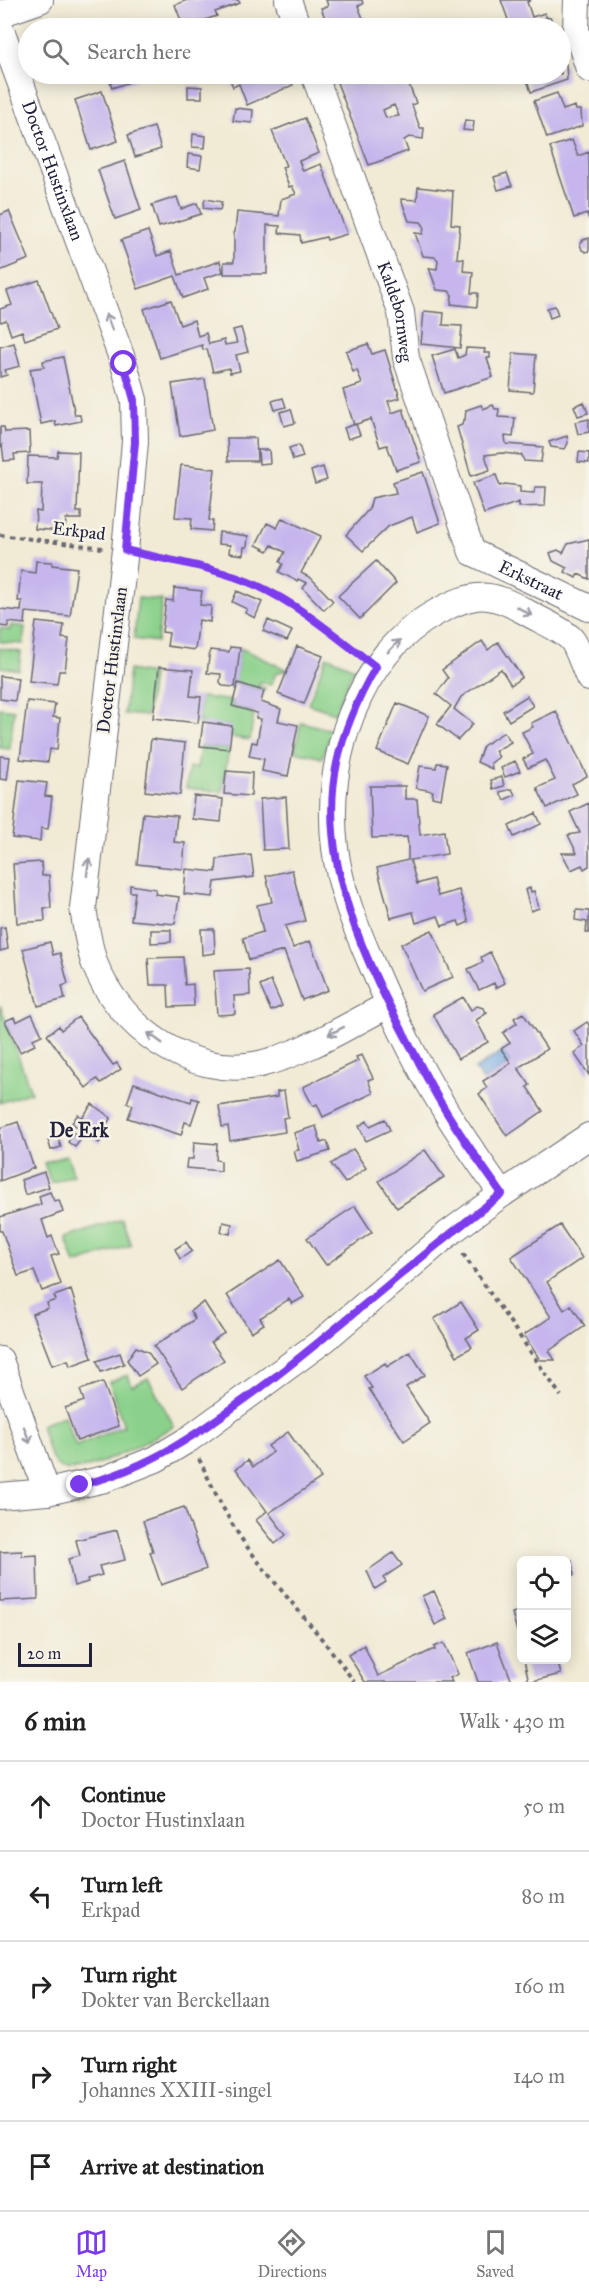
<!DOCTYPE html>
<meta charset="utf-8">
<style>
body{margin:0;font-family:"IM FELL Great Primer",serif;background:#f2f2f2;color:#222}
.controls{position:absolute;right:18px;bottom:18px;display:grid;overflow:hidden;border-radius:9px;box-shadow:0 3px 15px #0003}
.controls button{width:54px;height:54px;display:grid;place-items:center;padding:0;border:0;border-bottom:2px solid #e0e0e0;background:#fff;color:#222;font:30px sans-serif}
.scale{position:absolute;left:18px;bottom:15px;width:74px;box-sizing:border-box;padding-left:6px;border:3px solid #22223b;border-top:0;font-size:16px;line-height:21px;white-space:nowrap;color:#22223b;-webkit-text-stroke:4px #f7f3e8;paint-order:stroke}
.stop{position:absolute;width:18px;height:18px;margin:-14px;border:4px solid #7c3aed;border-radius:50%;background:#fff}
.stop.end{background:#7c3aed;border-color:#fff;box-shadow:0 2px 6px #0008}
.list{margin:0;padding:0;list-style:none}
h2{display:flex;justify-content:space-between;align-items:center;height:78px;margin:0;padding:0 24px;font-size:26px}
h2 small{font-size:20px;font-weight:400;color:#767676}
.list li{display:grid;grid-template-columns:39px 1fr auto;gap:18px;align-items:center;box-sizing:border-box;height:90px;padding:0 24px;border-top:2px solid #e0e0e0}
.list b{display:block;font-size:22px;white-space:nowrap}
.list p{margin:0;font-size:20px;white-space:nowrap;color:#767676}
.list em{font-size:20px;font-style:normal;color:#767676}
.icon{flex:none;width:33px;height:33px;fill:none;stroke:currentColor;stroke-width:2;stroke-linecap:round;stroke-linejoin:round}
.map{position:relative;flex:none;width:589px;height:1682px;overflow:hidden}
.search{position:absolute;background:#fff;box-shadow:0 3px 15px #0003;left:18px;right:18px;top:18px;height:66px;display:flex;align-items:center;gap:15px;box-sizing:border-box;padding:0 21px;border-radius:33px;color:#767676;font-size:22px}
.sheet{height:528px;background:#fff}
nav{display:flex;justify-content:space-around;align-items:center;box-sizing:border-box;height:84px;border-top:2px solid #e0e0e0;background:#fff;font-size:16px;color:#767676}
nav a{display:grid;justify-items:center;gap:3px}
nav .on{color:#7c3aed}
.map>svg:first-child{display:block}
.green{fill:#8bd18b;stroke:#567a63;stroke-width:1.5}
.water{fill:#76abe4;stroke:#4c6690;stroke-width:1.5}
.building{fill:#c6b6ed;fill-rule:evenodd}
.lines{fill:none;stroke-linecap:round;stroke-linejoin:round}
.street-casing{stroke:#6a6871;stroke-width:28}
.path{stroke:#6a6871;stroke-width:4;stroke-dasharray:4.5 4.5;stroke-linecap:butt}
.street{stroke:#fff;stroke-width:26}
.oneway{stroke:#9c9ca7}
.route{stroke:#7c3aed;stroke-width:8}
.labels{text-anchor:middle;stroke-width:5;stroke-linejoin:round;paint-order:stroke}
.street-label{font-size:18px;fill:#22223b;stroke:#f7f3e8}
.neighbourhood-label{font-size:20px;font-weight:bold;fill:#22223b;stroke:#f7f3e8}
</style>
<div class="map">
<svg width="589" height="1682" viewBox="0 0 589 1682">
<rect width="100%" height="100%" fill="#f7f3e8"/>
<filter id="ink" filterUnits="userSpaceOnUse"><feTurbulence type="fractalNoise" baseFrequency=".0167" numOctaves="2"/><feDisplacementMap in="SourceGraphic" scale="12" xChannelSelector="R" yChannelSelector="G"/><feConvolveMatrix kernelMatrix="1 2 1 2 8 2 1 2 1" color-interpolation-filters="sRGB"/></filter>
<filter id="wash" filterUnits="userSpaceOnUse"><feTurbulence type="fractalNoise" baseFrequency=".008" numOctaves="4" result="noise"/><feDisplacementMap in="SourceGraphic" scale="24" xChannelSelector="R" yChannelSelector="G"/><feGaussianBlur stdDeviation="1.35" result="paint"/><feColorMatrix in="noise" values="0 0 0 0 0 0 0 0 0 0 0 0 0 0 0 0 0 1.4 0 .05"/><feComposite in="paint" operator="in"/></filter>
<g filter="url(#wash)">
<rect width="100%" height="100%" fill="#f1ebd5"/>
<path class="green" d="M138 598 162 600 157 642 134 639Z
M11 625 25 627 23 644 0 642V628L10 630Z
M0 648 21 652 19 670 0 667Z
M240 648 288 670 276 673 271 685 260 682 258 686 265 688 264 691 235 682Z
M327 656 354 668 335 713 308 704Z
M129 670 152 674 147 716 124 714Z
M201 697 233 701 232 706 254 713 250 740 230 737 231 726 198 723Z
M0 708 14 710 10 749 0 748Z
M301 722 332 730 322 758 295 751Z
M200 746 229 749 222 792 186 788 189 767 197 768Z
M0 1005 31 1092 0 1103Z
M67 1155 74 1175 51 1183 44 1163Z
M122 1219 131 1245 75 1264 66 1238Z
M128 1375 132 1386 148 1378 174 1426C153 1438 80 1481 59 1467 48 1460 45 1437 41 1425L64 1416 76 1446 124 1426 109 1382Z"/>
<path class="water" d="M503 1051 511 1063 483 1081 475 1069Z"/>
<g id="blocks">
<path class="building" d="M187 0H238L240 3 215 12 217 16 198 22 199 26 184 28 175 5Z
M326 0H362L363 4 358 6 367 28H329L321 8 328 6Z
M501 0H531L527 2 532 17 545 13 546 17 551 18 550 28H511Z
M561 64H566L567 80 531 92 525 74H561Z
M115 74H136L138 79 112 88 109 77Z
M228 74H287L293 85 247 105 239 84 233 87Z
M352 74H367L369 78 379 74H392L393 77 405 74 416 103 412 105 420 128H424L423 139 409 137 404 140 408 151 369 165 336 80ZM394 105 399 116 386 118 383 110Z
M188 86 202 87V98H188Z
M102 91 118 141 91 150 75 100Z
M557 93 563 110 575 106 576 110H581L582 126 547 138 534 101Z
M235 108 253 110 252 123 233 121Z
M305 118 319 153 299 161 303 171 321 164 347 234 327 240 326 237 301 243 300 235 279 233 280 226 267 225V274H224V262H234V233L235 232 237 212 279 216 281 199 296 194 292 186 289 187 282 167 286 166 272 131Z
M465 120 474 121 473 131 463 130Z
M154 127 161 149 135 157 128 135Z
M193 134 206 136 205 148 192 147Z
M572 140 578 156 589 152V220L587 214 574 218 550 147Z
M188 154 202 156 200 169 187 167Z
M125 161 141 210 115 219 98 170Z
M507 173 512 186 498 190 494 177Z
M418 187 453 191 451 224 460 225 457 258 464 259 463 271 473 272 471 293H478L477 307 451 304 452 295 449 291 437 290 429 268 437 269 438 260 435 257 423 256 415 233 423 234 424 226 421 222 409 221 401 199 417 200Z
M177 197 181 209 197 203 201 214 159 227 152 205Z
M205 199 222 202 220 210 203 208Z
M9 211 29 259 0 271V215Z
M148 231 157 256 171 251 179 275 220 261 223 272 204 278 208 289 183 298 175 276 138 289 121 240Z
M589 238V251L586 252 582 250 580 244 583 240Z
M39 280 57 329 25 340 22 331 11 335 6 320 1 322 0 320V309L12 305 7 291Z
M171 300 180 325 194 320 198 336 206 333 209 344 224 340 225 345 237 343 233 330 241 328 248 352 236 355 240 371 230 373 229 368 213 372 207 349 203 350 202 345 160 358 144 309Z
M555 306 558 315 550 318 547 308Z
M424 311 444 313 443 325 462 326 460 348 421 344Z
M14 343 20 366 5 370 7 375 0 377V347Z
M368 344 372 354 385 350 400 398 388 401 392 413 403 409 421 462 396 470 387 445 380 447 371 419 354 425 343 390 362 384 357 370 353 372 346 351Z
M466 348 485 349 484 353H490V358H487L493 377 444 393 432 356 455 349 458 358 465 355Z
M513 353 536 355 533 392 510 390Z
M63 357 75 415H80L81 421 56 426 55 421 41 424 30 369 44 367 43 361Z
M205 379 213 430 180 436 172 384Z
M283 398 286 407 275 410 272 401Z
M584 402 588 413 578 416 574 406Z
M481 405 483 409 493 405 495 409H499L498 417 515 418 513 437 505 436 506 444 543 447 541 462 524 461 522 455 502 453 485 455 490 470 471 476 457 427 462 425 463 420H465L466 410Z
M291 409 295 423 284 426 280 412Z
M589 419V432L578 434 575 422Z
M356 424 360 435 348 439 344 428Z
M0 427H4L5 432 29 431 30 453 14 454 15 460 4 461 2 445 0 446Z
M567 436 568 443 565 449 551 447 549 442Z
M227 438H256L257 461H228Z
M299 445 303 457 293 460 289 448Z
M258 450H269L270 463 259 464Z
M58 451 79 452 77 512H81V519H66L65 531 35 529 36 511 41 512 42 484H27L28 456 57 457Z
M579 452 589 453V463L578 462Z
M181 465 215 469 209 520 213 521 212 531 191 529 192 518 175 517Z
M323 467 327 480 315 484 311 471Z
M423 472 440 523 417 532 412 517 389 526 363 551 346 535 369 509 372 498 396 493 393 482Z
M496 475 500 486 505 484 520 486V492L534 493 535 487H546L545 506 519 507V502L484 514 473 483Z
M282 518 321 536 301 573 311 578 333 601 324 610 303 588 307 583 298 579 297 581 279 572 283 564 280 562 285 552 272 545 268 551 256 545 267 523 277 528Z
M219 532 248 536 247 547H244L243 555 229 553 230 545 218 544Z
M589 539V579L578 574 576 578 565 572 567 568 553 561 550 553 558 550 563 553 568 544Z
M36 561 52 562V565L77 568 70 616 26 612 25 624 8 622V627L0 626V609L21 611 22 601H18L21 571 35 573Z
M376 561 396 583 360 619 338 596Z
M174 588 202 591 200 605 211 606 210 622 199 620 195 650 167 646 169 633 162 632 166 600 173 601Z
M237 591 262 602 255 618 245 613 247 609 232 602Z
M268 620 292 631 287 641 263 631Z
M36 622 64 625 62 638 69 639 65 671H59L57 684 29 681Z
M482 641 488 650 498 642 522 677 511 685 501 669 461 697 454 709 473 724 458 740 437 724 451 706 436 694 448 678 442 670Z
M297 646 323 656 304 704 278 694Z
M230 647 240 648 235 687 223 686 220 682 221 674 207 673 210 650 229 652Z
M159 667 193 670 190 696 201 697 198 723 153 718Z
M0 676 18 678 15 701 0 699Z
M238 683 264 691 261 702 281 709 278 721 298 725 288 776 262 771 264 759 249 756 252 742 257 743 261 719 256 718 257 713 232 706Z
M527 696 533 706 509 721 503 711Z
M27 701 55 704 53 717 60 718 57 750 50 749 48 762 20 759Z
M397 703 429 716 408 764 377 751Z
M556 711 587 776 572 784 577 794 547 808 537 788 555 780 545 760 528 768 523 759 533 754 522 732 533 727 531 723Z
M203 722 232 726 229 749 200 746Z
M504 732 511 742 495 751 499 757 491 763 492 769 477 762 483 746Z
M151 739 185 743 180 795 145 791Z
M0 756 10 757 7 780 0 779Z
M515 761 520 771 505 777 501 768Z
M437 763 447 764 441 799 432 797 433 791 416 788 420 766 436 768Z
M226 771 252 773 251 796 224 794Z
M502 777 504 786 493 789 491 780Z
M19 780 47 783 45 796 52 797 48 829 41 828 40 841 12 838Z
M370 786H405V799H417L420 835 444 831 447 854 410 860 417 884 433 879 438 896 459 890 469 922 460 926 458 921 442 926 438 916 416 923 413 912 391 918 377 868 408 860V844L407 837 372 838Z
M512 789 515 795 504 800 500 792Z
M194 796 223 799 221 822 192 819Z
M286 797 289 849 263 850 260 799Z
M589 803V866L584 869 582 865 571 870 562 853H577L568 835 580 833 570 812Z
M143 813 177 816 174 842 185 843 183 869 137 864Z
M536 813 541 824 514 837 509 826Z
M251 855 254 877 215 882 213 897 184 894 186 869 216 872 217 859Z
M41 862 42 876 49 875 51 908H44L45 921 17 923 13 864Z
M292 870 305 921 285 926 293 948 310 941 328 990 302 1000 284 951 249 960 243 938 263 932 257 905 272 902 266 876Z
M130 885 156 889 155 894 179 897 175 924 131 920 135 892H130Z
M530 888 531 892 534 891 539 908 531 911 525 890Z
M576 910 589 911V933H586L587 922 575 920Z
M5 927 8 949 0 951V928Z
M201 929H214L215 953 202 955Z
M151 930H171V942L151 943Z
M432 930 453 977 422 991 401 944Z
M50 942 53 955 60 953 68 984 62 986 65 999 38 1006 23 949Z
M490 952 505 983 496 988 494 983 479 990 468 969 483 962 481 957Z
M183 957 185 985 193 984 194 1006 169 1007 168 985H150L148 958Z
M249 969 250 995 234 996 235 1014 217 1015 214 971Z
M271 981 282 1006 271 1011 260 986Z
M463 997 471 1010 477 1006 483 1008 487 1013 476 1020 488 1042 458 1059 433 1014Z
M523 1013 547 1049 518 1068 530 1085 527 1087 543 1111 507 1136 479 1094 487 1088 483 1081 511 1063 501 1049 510 1043 503 1033 517 1023 514 1018Z
M32 1014 42 1035 33 1039 35 1045 20 1052 5 1021 14 1017 16 1022Z
M78 1017 113 1065 117 1063 121 1069 101 1083 97 1079 86 1088 47 1035 59 1026 61 1030Z
M587 1022 589 1025V1075L574 1053 584 1046 574 1031Z
M362 1055 373 1078 368 1080 373 1093 323 1117 317 1104 313 1106 303 1087 358 1061 356 1057Z
M134 1083 191 1102 192 1098 199 1100 191 1124 185 1122 181 1135 128 1118 133 1105 127 1103Z
M284 1091 288 1117 283 1118 285 1132 230 1141 228 1126 222 1127 219 1106 277 1097V1092Z
M92 1104 111 1118 101 1132 105 1135 99 1143 72 1123 78 1114 82 1118Z
M385 1119 390 1130 366 1141 359 1126 367 1121 370 1126Z
M18 1122 34 1168 0 1181V1128Z
M316 1126 321 1143 327 1141 330 1151 297 1161 294 1151 299 1150 294 1133Z
M74 1133 82 1138 75 1147 68 1142Z
M58 1137 61 1147 51 1150 48 1140Z
M194 1142 217 1144 216 1160 221 1161V1171L186 1168 187 1159H193Z
M353 1149 366 1168 345 1183 331 1164Z
M425 1150 444 1177 397 1208 379 1181Z
M44 1172 49 1187 25 1195 21 1180Z
M50 1192 54 1201 59 1200 63 1212 42 1220 48 1238 52 1236 59 1254 51 1256 61 1284 42 1291 34 1271 18 1276 2 1231H0V1217L41 1204 39 1196Z
M355 1206 372 1232 326 1265 307 1238Z
M223 1222 232 1224 230 1234 221 1232Z
M560 1225 582 1258 547 1282 564 1310 571 1305 585 1326 549 1351 555 1360H540L524 1335 551 1317 511 1257Z
M186 1242 192 1251 180 1259 175 1249Z
M280 1260 304 1297 292 1304 289 1299 274 1309 260 1318 264 1324 251 1332 227 1295Z
M71 1290 92 1358 70 1366 68 1360 52 1365 32 1314 48 1308 47 1303 56 1300 54 1296Z
M204 1302 224 1333 211 1342 224 1360 182 1388 154 1346 195 1319 190 1311Z
M461 1302 479 1330 466 1338 472 1347 457 1356 434 1319Z
M136 1347 148 1352 156 1364 138 1376 127 1360Z
M410 1352 425 1375 406 1387 430 1423 404 1441 369 1389 372 1388 364 1376 385 1363 387 1367Z
M120 1353 124 1364 101 1372 97 1361Z
M103 1382 119 1426 77 1441 65 1408 84 1401 80 1390Z
M288 1432 321 1478 269 1513 286 1535 275 1544 256 1520 267 1511 236 1469 248 1460 253 1467 273 1452 268 1446Z
M184 1507 206 1569 161 1585 150 1552 153 1551 143 1521Z
M117 1530 125 1560 99 1566 102 1575 87 1579 88 1582 74 1586 68 1559 80 1556 76 1540Z
M22 1551V1556L37 1555 38 1599 0 1601V1552Z
M393 1553 402 1565 383 1578 386 1582 375 1589 367 1571Z
M572 1561 574 1575 567 1576V1562Z
M434 1591 447 1619 435 1625 422 1596Z
M522 1610V1646H521L512 1613Z
M497 1642 512 1682H478L468 1653Z
M444 1643 458 1674 450 1678 452 1682H365L348 1655 364 1645 378 1676 432 1650H435L434 1647Z
M524 1660H557L561 1674 529 1682Z"/>
</g>
</g>
<g filter="url(#ink)">
<use href="#blocks" fill-opacity="0" stroke="#6a6871" stroke-width="1.5"/>
<g class="lines">
<g class="street-casing">
<g id="street">
<path d="M288 0 298 28"/>
<path d="M577 0 576 30 589 69"/>
<path d="M0 14 40 0"/>
<path id="s1" d="M0 27 124 364 134 400 135 442 125 550 83 908C86 926 88 944 94 962 117 1025 190 1080 260 1064 305 1053 347 1026 388 1005"/>
<path id="s2" d="M314 74 401 312 406 358 472 552 589 608"/>
<path d="M502 1194C481 1164 459 1134 441 1103 414 1060 392 1012 372 965 356 928 340 889 335 848 324 762 356 656 437 612 474 592 489 591 526 612 539 620 558 627 569 637 577 643 584 668 589 678"/>
<path d="M0 1360 47 1492"/>
<path d="M0 1496 47 1492 105 1479 156 1459 189 1439 324 1340 449 1233 502 1194 589 1136"/>
</g>
</g>
<path class="path" d="M0 535 103 548
M149 556C185 565 225 571 260 587 296 604 327 630 359 654
M463 1254 561 1396
M199 1459C214 1490 228 1521 248 1548 282 1594 322 1635 354 1682"/>
<use href="#street" class="street"/>
</g>
<defs><path id="oneway-shaft" d="M-6 0H5M1.5-3L5.5 0L1.5 3" fill="none" stroke-width="1.6" stroke-linecap="round" stroke-linejoin="round" transform="scale(1.5)"/></defs>
<g class="oneway">
<use href="#oneway-shaft" transform="translate(109 322) rotate(-110)"/>
<use href="#oneway-shaft" transform="translate(524 611) rotate(30)"/>
<use href="#oneway-shaft" transform="translate(394 646) rotate(-45)"/>
<use href="#oneway-shaft" transform="translate(88 867) rotate(-83)"/>
<use href="#oneway-shaft" transform="translate(336 1031) rotate(153)"/>
<use href="#oneway-shaft" transform="translate(155 1038) rotate(-144)"/>
<use href="#oneway-shaft" transform="translate(27 1435) rotate(70)"/>
</g>
</g>
<g class="lines" filter="url(#ink)">
<path class="route" d="M80 1485C154 1468 207 1427 267 1383 347 1322 421 1254 502 1194 481 1164 459 1134 441 1103 430 1085 421 1066 411 1047 366 963 316 861 337 763 344 730 359 696 376 667 339 639 301 606 258 586 217 567 169 561 125 550L135 442 134 400 124 364"/>
</g>
<g class="labels">
<g class="street-label">
<text dy="6" stroke="none"><textPath href="#s1" startOffset="153">Doctor Hustinxlaan</textPath></text>
<text dy="6" stroke="none"><textPath href="#s2" startOffset="252">Kaldebornweg</textPath></text>
<text transform="translate(79 531) rotate(7)" y="6">Erkpad</text>
<text dy="6" stroke="none"><textPath href="#s2" startOffset="570">Erkstraat</textPath></text>
<text transform="translate(112 660) rotate(-83)" y="6">Doctor Hustinxlaan</text>
</g>
<g class="neighbourhood-label">
<text x="79" y="1137">De Erk</text>
</g>
</g>
</svg>
<div class="controls">
<button><svg class="icon" aria-label="locate" viewBox="0 0 24 24"><circle cx="12" cy="12" r="6"/><path d="M12 2v4M12 18v4M2 12h4M18 12h4"/></svg></button>
<button><svg class="icon" aria-label="layers" viewBox="0 0 24 24"><path d="M12 4l9 5-9 5-9-5zM3 14l9 5 9-5"/></svg></button>
</div>
<div class="scale">20 m</div>
<div class="stop" style="left:124px;top:364px"></div>
<div class="stop end" style="left:80px;top:1485px"></div>
<div class="search"><svg class="icon" aria-label="search" viewBox="0 0 24 24"><circle cx="10" cy="10" r="6"/><path d="M15 15l6 6"/></svg>Search here</div>
</div>
<section class="sheet">
<h2>6 min<small>Walk · 430 m</small></h2>
<ul class="list">
<li><svg class="icon" aria-label="ahead" viewBox="0 0 24 24"><path d="M12 20V5M6 11l6-6 6 6"/></svg><div><b>Continue</b><p>Doctor Hustinxlaan</p></div><em>50 m</em></li>
<li><svg class="icon" aria-label="left" viewBox="0 0 24 24"><path d="M17 20v-9H6M10 6l-5 5 5 5"/></svg><div><b>Turn left</b><p>Erkpad</p></div><em>80 m</em></li>
<li><svg class="icon" aria-label="right" viewBox="0 0 24 24"><path d="M7 20v-9h11M14 6l5 5-5 5"/></svg><div><b>Turn right</b><p>Dokter van Berckellaan</p></div><em>160 m</em></li>
<li><svg class="icon" aria-label="right" viewBox="0 0 24 24"><path d="M7 20v-9h11M14 6l5 5-5 5"/></svg><div><b>Turn right</b><p>Johannes XXIII-singel</p></div><em>140 m</em></li>
<li><svg class="icon" aria-label="arrive" viewBox="0 0 24 24"><path d="M6 21V4h12l-3 4 3 4H6"/></svg><div><b>Arrive at destination</b></div></li>
</ul>
</section>
<nav>
<a class="on"><svg class="icon" aria-label="map" viewBox="0 0 24 24"><path d="M3 6l6-2 6 2 6-2v14l-6 2-6-2-6 2zM9 4v14M15 6v14"/></svg>Map</a>
<a><svg class="icon" aria-label="directions" viewBox="0 0 24 24"><path d="M12 3l9 9-9 9-9-9zM9 14v-3h6M13 9l2 2-2 2"/></svg>Directions</a>
<a><svg class="icon" aria-label="saved" viewBox="0 0 24 24"><path d="M7 4h10v16l-5-4-5 4z"/></svg>Saved</a>
</nav>
